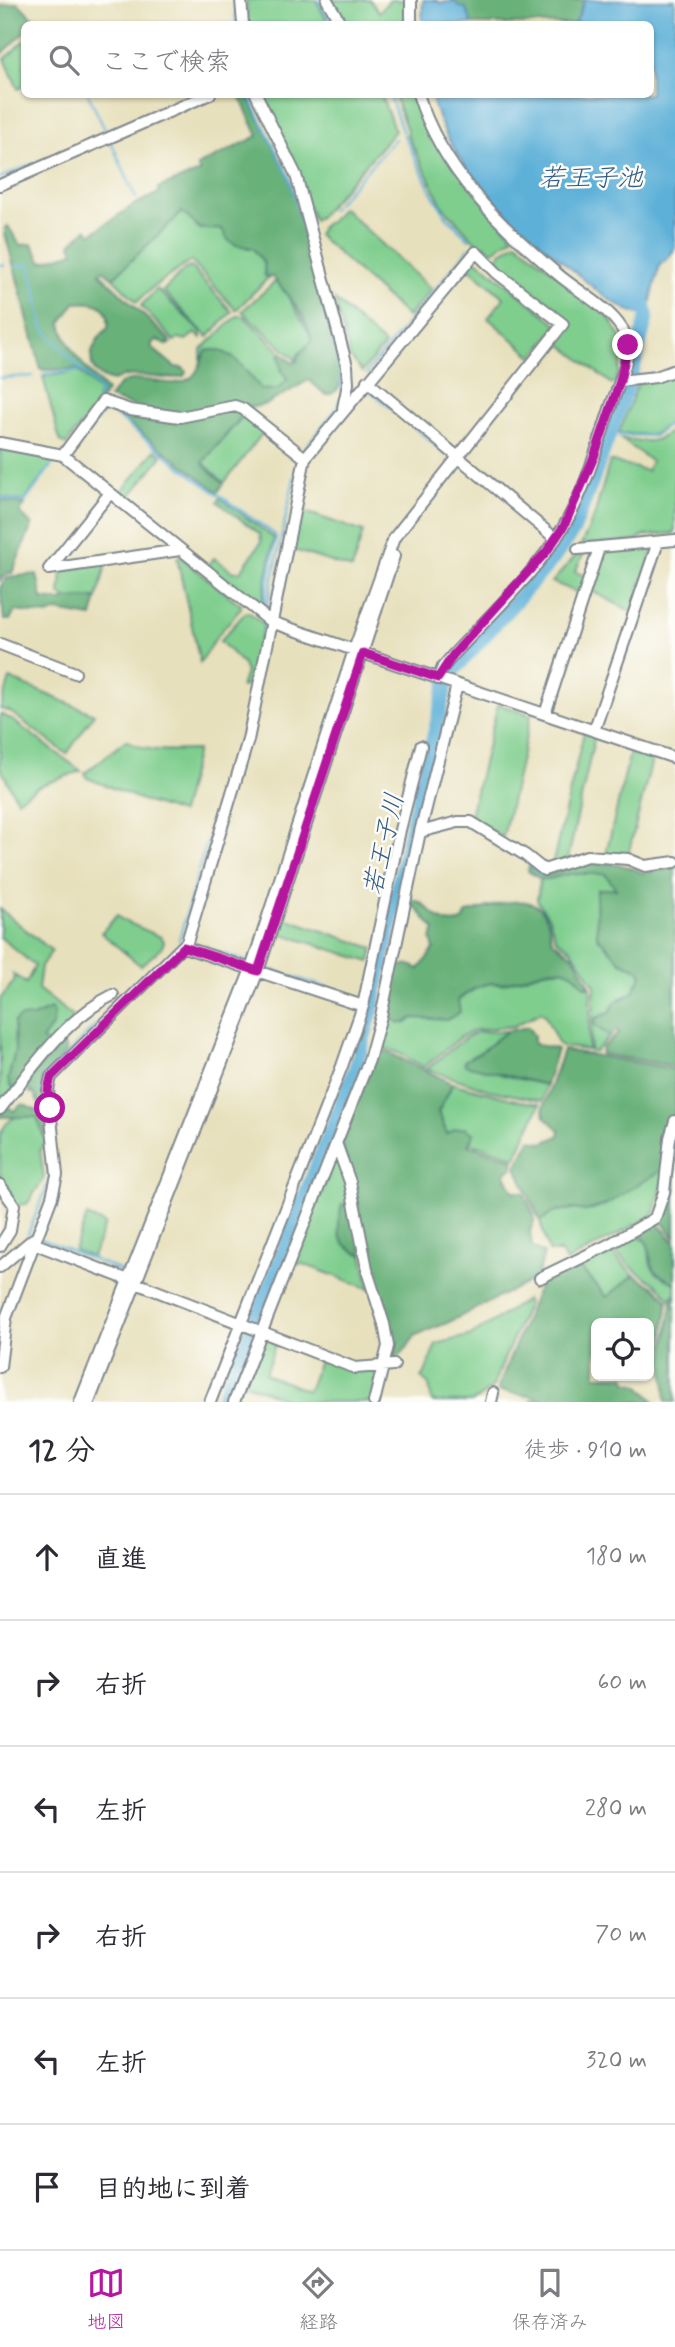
<!DOCTYPE html>
<html lang="ja">
<meta charset="utf-8">
<style>
body{margin:0;font-family:Mynerve,"Klee One",sans-serif;background:#f2f2f3;color:#2b2b33}
.controls{position:absolute;right:21px;bottom:21px;display:grid;overflow:hidden;border-radius:10px;box-shadow:0 2px 5px #0004}
.controls button{width:63px;height:63px;display:grid;place-items:center;padding:0;border:0;border-bottom:2px solid #e1e1e2;background:#fff;color:#2b2b33;font:35px sans-serif}
.stop{position:absolute;width:21px;height:21px;margin:-16px;border:5px solid #b5179e;border-radius:50%;background:#fff}
.stop.end{background:#b5179e;border-color:#fff;box-shadow:0 2px 7px #0008}
.list{margin:0;padding:0;list-style:none}
h2{display:flex;justify-content:space-between;align-items:center;height:91px;margin:0;padding:0 28px;font-size:30px}
h2 small{font-size:23px;font-weight:400;color:#7c7c81}
.list li{display:grid;grid-template-columns:46px 1fr auto;gap:21px;align-items:center;box-sizing:border-box;height:126px;padding:0 28px;border-top:2px solid #e1e1e2}
.list b{display:block;font-size:26px;white-space:nowrap}
.list em{font-size:23px;font-style:normal;color:#7c7c81}
.icon{flex:none;width:38px;height:38px;fill:none;stroke:currentColor;stroke-width:2;stroke-linecap:round;stroke-linejoin:round}
.map{position:relative;flex:none;width:675px;height:1402px;overflow:hidden}
.search{position:absolute;background:#fff;box-shadow:0 2px 5px #0004;left:21px;right:21px;top:21px;height:77px;display:flex;align-items:center;gap:18px;box-sizing:border-box;padding:0 24px;border-radius:10px;color:#7c7c81;font-size:26px}
.sheet{height:847px;background:#fff}
nav{display:flex;justify-content:space-around;align-items:center;box-sizing:border-box;height:98px;border-top:2px solid #e1e1e2;background:#fff;font-size:19px;color:#7c7c81}
nav a{display:grid;justify-items:center;gap:4px}
nav .on{color:#b5179e}
.map>svg:first-child{display:block}
.green{fill:#7fce8e;stroke:#4d7e76;stroke-width:2}
.forest{fill:#67b179;stroke:#41706c;stroke-width:2}
.water{fill:#5db0d8;stroke:#3c709b;stroke-width:2}
.lines{fill:none;stroke-linecap:round;stroke-linejoin:round}
.stream{stroke:#5db0d8;stroke-width:2.5}
.river{stroke:#5db0d8;stroke-width:14}
.minor-casing{stroke:#81888d;stroke-width:14}
.minor{stroke:#fff;stroke-width:10}
.route{stroke:#b5179e;stroke-width:9}
.labels{text-anchor:middle;stroke-width:5;stroke-linejoin:round;paint-order:stroke}
.water-label{font-size:26px;font-style:italic;fill:#325c89;stroke:#fdfcf7}
</style>
<div class="map">
<svg width="675" height="1402" viewBox="0 0 675 1402">
<rect width="100%" height="100%" fill="#fdfcf7"/>
<filter id="ink" filterUnits="userSpaceOnUse"><feTurbulence type="fractalNoise" baseFrequency=".0143" numOctaves="2"/><feDisplacementMap in="SourceGraphic" scale="14" xChannelSelector="R" yChannelSelector="G"/><feConvolveMatrix kernelMatrix="1 2 1 2 8 2 1 2 1" color-interpolation-filters="sRGB"/></filter>
<filter id="wash" filterUnits="userSpaceOnUse"><feTurbulence type="fractalNoise" baseFrequency=".00686" numOctaves="4" result="noise"/><feDisplacementMap in="SourceGraphic" scale="28" xChannelSelector="R" yChannelSelector="G"/><feGaussianBlur stdDeviation="1.57" result="paint"/><feColorMatrix in="noise" values="0 0 0 0 0 0 0 0 0 0 0 0 0 0 0 0 0 1.4 0 .05"/><feComposite in="paint" operator="in"/></filter>
<g filter="url(#wash)">
<rect width="100%" height="100%" fill="#e7e0bc"/>
<path class="green" d="M246 0H316L329 24H248Z
M331 0H370L379 12 390 0H405V24H345Z
M24 40V86L18 89 5 59Z
M260 95H381L395 131 320 216 314 220Z
M394 95H415L431 133 513 237 492 252 485 245 481 248 443 207 407 135 408 133Z
M343 208 431 289 408 317 318 235 323 225 331 221Z
M182 212C198 223 198 232 222 229L247 248H253L264 263 265 276 269 277 236 310 191 261 153 287 137 302 113 278Z
M517 242 607 315 626 345 616 382 612 384 557 341 571 323 500 269 495 263 500 253Z
M473 257 558 325 533 357 488 318 504 298 467 266Z
M191 267 232 312 208 337 163 291 185 269Z
M276 281 285 292 311 336V342L298 355 297 361 242 311Z
M157 289 201 332V338L195 333 186 340 179 338 174 341 141 306Z
M335 300 385 345 362 372 350 357Z
M237 316H244L283 354 280 355 282 372 288 379 278 389 262 390 203 357 201 363V350Z
M79 371 100 392 97 398 99 401 66 445 60 441 43 377Z
M675 374V419L653 435 619 433 638 383Z
M240 410 265 430 224 483 203 462 243 416Z
M675 428V533L643 536 636 541 581 545 594 517 610 461 647 471 651 461 621 439C647 441 653 446 675 428Z
M0 448 55 460 24 501 0 497Z
M155 450 162 456 126 501 119 495Z
M220 498 274 538 261 609 207 566 214 558 234 572 241 571 261 542 260 534 218 502Z
M300 510 363 532 352 569 291 549Z
M655 544 632 612 588 589 601 551Z
M578 553H584L575 572 586 576 581 594 552 582Z
M179 556 241 605V608L217 636 200 663 177 558Z
M107 562 97 598 64 599V596L60 595 62 571Z
M249 612 264 624 250 685 241 687 246 672 242 663 220 641 245 613Z
M10 679 94 714 67 754 9 711 0 709Z
M498 704 531 715 503 837 469 819Z
M0 714 11 719 81 771 39 786 17 800 0 767Z
M584 732 595 735 568 859 552 866Z
M126 740C148 754 172 750 197 750L181 813 147 802 87 778 85 773Z
M631 748 653 756 628 855 606 854Z
M569 874H605L617 890 602 889 597 936 621 962 638 969 642 974 632 994 620 998 607 1015 596 1018 595 1026 610 1036 595 1052 590 1051 595 986 572 950 556 939 549 918 537 900 540 879Z
M0 909 52 951 41 966 38 989 75 1018 50 1045 42 1040 52 1026 54 1013 51 1009 33 1017H20L13 1063 10 1069 15 1090 2 1105 0 1091V999L15 980 13 974 26 983 35 966 0 937Z
M117 915 122 920 161 937 164 941 162 947 141 966 101 933Z
M279 916 373 948 370 962 273 931Z
M566 969 577 975 584 986 588 987V982L591 987 588 1050 561 1046 558 1043 545 1015 541 1012 514 1026 476 1030 462 1036 424 1067 399 1053 380 1046 377 1047 386 1011 397 1022 405 1023 413 1018 430 1017 447 1020 458 1000 478 987 490 983 503 984 544 971Z
M507 1031 482 1051 465 1061 503 1075 546 1085 542 1101 489 1090 427 1069 465 1038 478 1032Z
M451 1083 519 1101 540 1104 516 1157 469 1142 474 1134 448 1135C443 1128 443 1119 438 1112L451 1087Z
M20 1116 38 1117 46 1144 40 1149 44 1178 27 1204 15 1205 0 1183V1136C3 1126 10 1118 20 1116Z
M335 1154 340 1155 370 1289 300 1263 298 1265 294 1262Z
M667 1167 654 1215 566 1262 561 1252H549L540 1221 556 1211 573 1209 586 1211 641 1183Z
M87 1216 105 1224 92 1257 74 1250Z
M633 1234C660 1244 642 1256 655 1271 659 1277 669 1280 675 1283V1293L671 1299 656 1284 636 1271 609 1246Z
M609 1250 634 1275 607 1297 576 1263Z
M526 1300 528 1303 492 1388 473 1402H432L429 1385 421 1378 425 1373 436 1344 472 1335Z
M264 1337 277 1340 265 1374 308 1391 320 1358 379 1368 372 1402H292L245 1383Z"/>
<path class="forest" d="M452 0H585L575 24H472L471 21Z
M18 3C25 8 27 15 35 18L32 24H24V33L2 54 0 48V6Z
M239 95H247L289 177 338 364C341 377 344 393 326 395L309 380 267 404 249 408 181 415 145 410 109 398C113 393 117 385 124 382 144 373 174 393 193 376 200 369 201 359 206 351 230 344 248 374 262 390L278 389 288 379 282 372 279 355 283 354 293 363 297 361 298 355 311 342C312 323 285 291 272 277L265 276 264 263 253 248 236 245 228 240 222 229H200L182 212 113 278 103 270 100 273 168 339 171 343 168 345 157 340 152 343V348L175 367 183 368 186 372 184 376C161 383 135 368 113 381 81 373 89 345 108 328 111 304 95 301 75 303L61 323C66 349 89 372 107 391L100 400 98 398 102 391 81 369 41 370 5 233V228L8 226 20 245 32 244 42 262 74 252 71 244 86 229 91 234 135 204 159 193 158 188 200 172 197 166 258 136Z
M107 407 159 418 236 409 243 415 203 462 204 466 224 483 218 492Z
M0 500 25 504 20 513 32 525 12 573H7L0 581Z
M37 574 42 599 63 601 64 599 97 598 92 617 57 611 48 615 15 611 10 620H4L0 587 8 577Z
M589 861 626 866 644 873 675 868V1066L601 1054 602 1048 619 1033 617 1030 610 1036 595 1026 594 1021 596 1018 611 1012C614 999 622 999 632 994L642 975 638 969 621 962 597 936 596 894 598 889H616L605 874H569L549 879H540L528 871 529 866C551 885 565 863 589 861Z
M410 899C431 901 435 930 463 921L467 913C490 908 535 887 547 919 550 925 550 933 552 940L573 955 588 982V987L584 986C564 953 532 977 504 983 502 984 494 983 493 983 479 984 468 992 458 1000L460 1012 447 1020 413 1018 405 1023 397 1022 386 1011C389 998 390 961 409 965 413 965 416 968 419 969L434 949 431 939 435 930 417 909 409 904Z
M51 1009 54 1013 52 1026 42 1040 50 1045 15 1090 10 1086 8 1080 15 1050 14 1022 20 1017H33Z
M528 1027 534 1036V1044L557 1049 546 1085 465 1065 464 1061 482 1051 507 1031Z
M58 1043 64 1045 66 1052 42 1078 46 1134 43 1135 37 1117H0V1113L7 1107 14 1111 22 1104 37 1111 41 1109 34 1093H30L29 1088 24 1083Z
M381 1049 451 1083V1087L438 1112 447 1134 455 1129 465 1128 474 1134 468 1145 514 1159 512 1169 507 1170 505 1175 513 1191 524 1193 534 1215V1221L530 1231 532 1246 544 1254 537 1278 447 1323 416 1335 401 1355 390 1363 392 1345 372 1274 341 1139 374 1060Z
M563 1050 675 1069V1112L670 1125 662 1170 605 1205 586 1211 573 1209 556 1211 540 1221 516 1167 530 1140 543 1143 559 1136 560 1130 545 1117 543 1108Z
M671 1163H675V1238L659 1218Z
M352 1200 363 1255C336 1246 336 1229 342 1205Z
M656 1222 675 1242V1283C638 1265 660 1263 644 1238L634 1237 633 1234Z
M575 1263 607 1297 634 1275 654 1287 668 1300 662 1346 657 1348 649 1344V1323H596V1376H625L627 1382 639 1385 655 1402H530L541 1398 499 1391 498 1388 541 1281Z
M675 1293V1402H666L663 1357 672 1305 671 1299Z"/>
<path class="water" d="M423 0H435L441 3 454 1 460 7 466 8 472 24H422Z
M585 0H675V248L666 261 660 264 647 316C639 314 630 312 622 307 600 296 581 276 562 261 507 217 449 166 431 95L650 94V24H575Z"/>
<g class="lines">
<path class="stream" d="M318 0 332 24
M235 6 236 24
M88 94 107 134
M248 94 289 177 339 364 342 390
M389 94 403 133 432 193 447 217 469 239
M111 142 136 198
M0 178 37 162
M331 210 395 139
M0 265H4
M17 266 30 264 43 328 101 391 98 398
M43 374 78 371
M366 374 469 248
M0 378 33 376
M368 389 447 455
M106 408 190 474 274 534 276 537 263 607 266 610
M619 435 654 436 675 420
M76 447 103 412
M303 450 337 408 340 399
M0 498 25 502 54 462
M266 610 298 460
M253 683 265 628
M410 832 415 833
M529 864 540 873
M198 871 209 836 214 833 242 734 251 691
M179 940 197 876
M190 943 249 962
M262 967 350 995
M43 1091 44 1079 47 1074 104 1017
M28 1234 52 1174
M41 1239 124 1272"/>
<path class="river" d="M221 1402 260 1309 356 1066 371 1013 410 832 448 677 554 558 574 530 632 374 647 316 643 299"/>
</g>
</g>
<g filter="url(#ink)">
<g class="lines">
<g class="minor-casing">
<path id="minor" d="M241 0 243 24
M327 0 341 24
M411 24V0
M256 94 296 175 347 366 348 384 343 408
M418 94C442 171 500 226 560 276 582 294 614 310 626 336 633 352 618 387 612 403 598 444 586 489 564 526 536 573 490 615 453 655L443 667 438 679
M0 185 210 94
M367 381 556 539
M620 381 656 377 675 370
M0 443 63 455 271 622 675 758
M63 455 103 401 130 410 180 417 235 406 243 409 305 458
M578 549 675 540
M49 569 180 550
M49 569 110 493
M0 644 75 673
M545 714 599 548
M594 731 658 542
M420 832 458 822H471L525 855 544 870 587 856 628 859 645 866 675 862
M184 947 363 1006
M0 1109C33 1068 65 1018 113 995
M336 1143 350 1182 368 1274 384 1324 388 1346 374 1402
M0 1185 14 1205 10 1230 0 1246
M33 1243 355 1368 394 1365
M0 1267 33 1239
M540 1278 608 1245 655 1218 664 1192 670 1138 675 1121
M0 1367 6 1318 52 1197 57 1175 48 1090 51 1077 56 1072 187 942 248 740 305 458 476 252 497 273 563 324 394 538 354 650 251 969 80 1402
M89 1402 258 971 394 556
M210 1402 342 1066 363 1006 400 830 421 746
M234 1402 369 1060 381 1016 420 832 457 685
M491 1402 493 1393"/>
</g>
<use href="#minor" class="minor"/>
</g>
</g>
<g class="lines" filter="url(#ink)">
<path class="route" d="M50 1108 48 1090 51 1077 184 947 258 971 363 653 438 678 453 655 547 551 564 526 594 457 620 381 628 345"/>
</g>
<g class="labels">
<g class="water-label">
<text x="591" y="186">若王子池</text>
<text transform="translate(383 844) rotate(-77)" y="9">若王子川</text>
</g>
</g>
</svg>
<div class="controls">
<button><svg class="icon" aria-label="locate" viewBox="0 0 24 24"><circle cx="12" cy="12" r="6"/><path d="M12 2v4M12 18v4M2 12h4M18 12h4"/></svg></button>
</div>
<div class="stop" style="left:50px;top:1108px"></div>
<div class="stop end" style="left:628px;top:345px"></div>
<div class="search"><svg class="icon" aria-label="search" viewBox="0 0 24 24"><circle cx="10" cy="10" r="6"/><path d="M15 15l6 6"/></svg>ここで検索</div>
</div>
<section class="sheet">
<h2>12 分<small>徒歩 · 910 m</small></h2>
<ul class="list">
<li><svg class="icon" aria-label="ahead" viewBox="0 0 24 24"><path d="M12 20V5M6 11l6-6 6 6"/></svg><div><b>直進</b></div><em>180 m</em></li>
<li><svg class="icon" aria-label="right" viewBox="0 0 24 24"><path d="M7 20v-9h11M14 6l5 5-5 5"/></svg><div><b>右折</b></div><em>60 m</em></li>
<li><svg class="icon" aria-label="left" viewBox="0 0 24 24"><path d="M17 20v-9H6M10 6l-5 5 5 5"/></svg><div><b>左折</b></div><em>280 m</em></li>
<li><svg class="icon" aria-label="right" viewBox="0 0 24 24"><path d="M7 20v-9h11M14 6l5 5-5 5"/></svg><div><b>右折</b></div><em>70 m</em></li>
<li><svg class="icon" aria-label="left" viewBox="0 0 24 24"><path d="M17 20v-9H6M10 6l-5 5 5 5"/></svg><div><b>左折</b></div><em>320 m</em></li>
<li><svg class="icon" aria-label="arrive" viewBox="0 0 24 24"><path d="M6 21V4h12l-3 4 3 4H6"/></svg><div><b>目的地に到着</b></div></li>
</ul>
</section>
<nav>
<a class="on"><svg class="icon" aria-label="map" viewBox="0 0 24 24"><path d="M3 6l6-2 6 2 6-2v14l-6 2-6-2-6 2zM9 4v14M15 6v14"/></svg>地図</a>
<a><svg class="icon" aria-label="directions" viewBox="0 0 24 24"><path d="M12 3l9 9-9 9-9-9zM9 14v-3h6M13 9l2 2-2 2"/></svg>経路</a>
<a><svg class="icon" aria-label="saved" viewBox="0 0 24 24"><path d="M7 4h10v16l-5-4-5 4z"/></svg>保存済み</a>
</nav>
